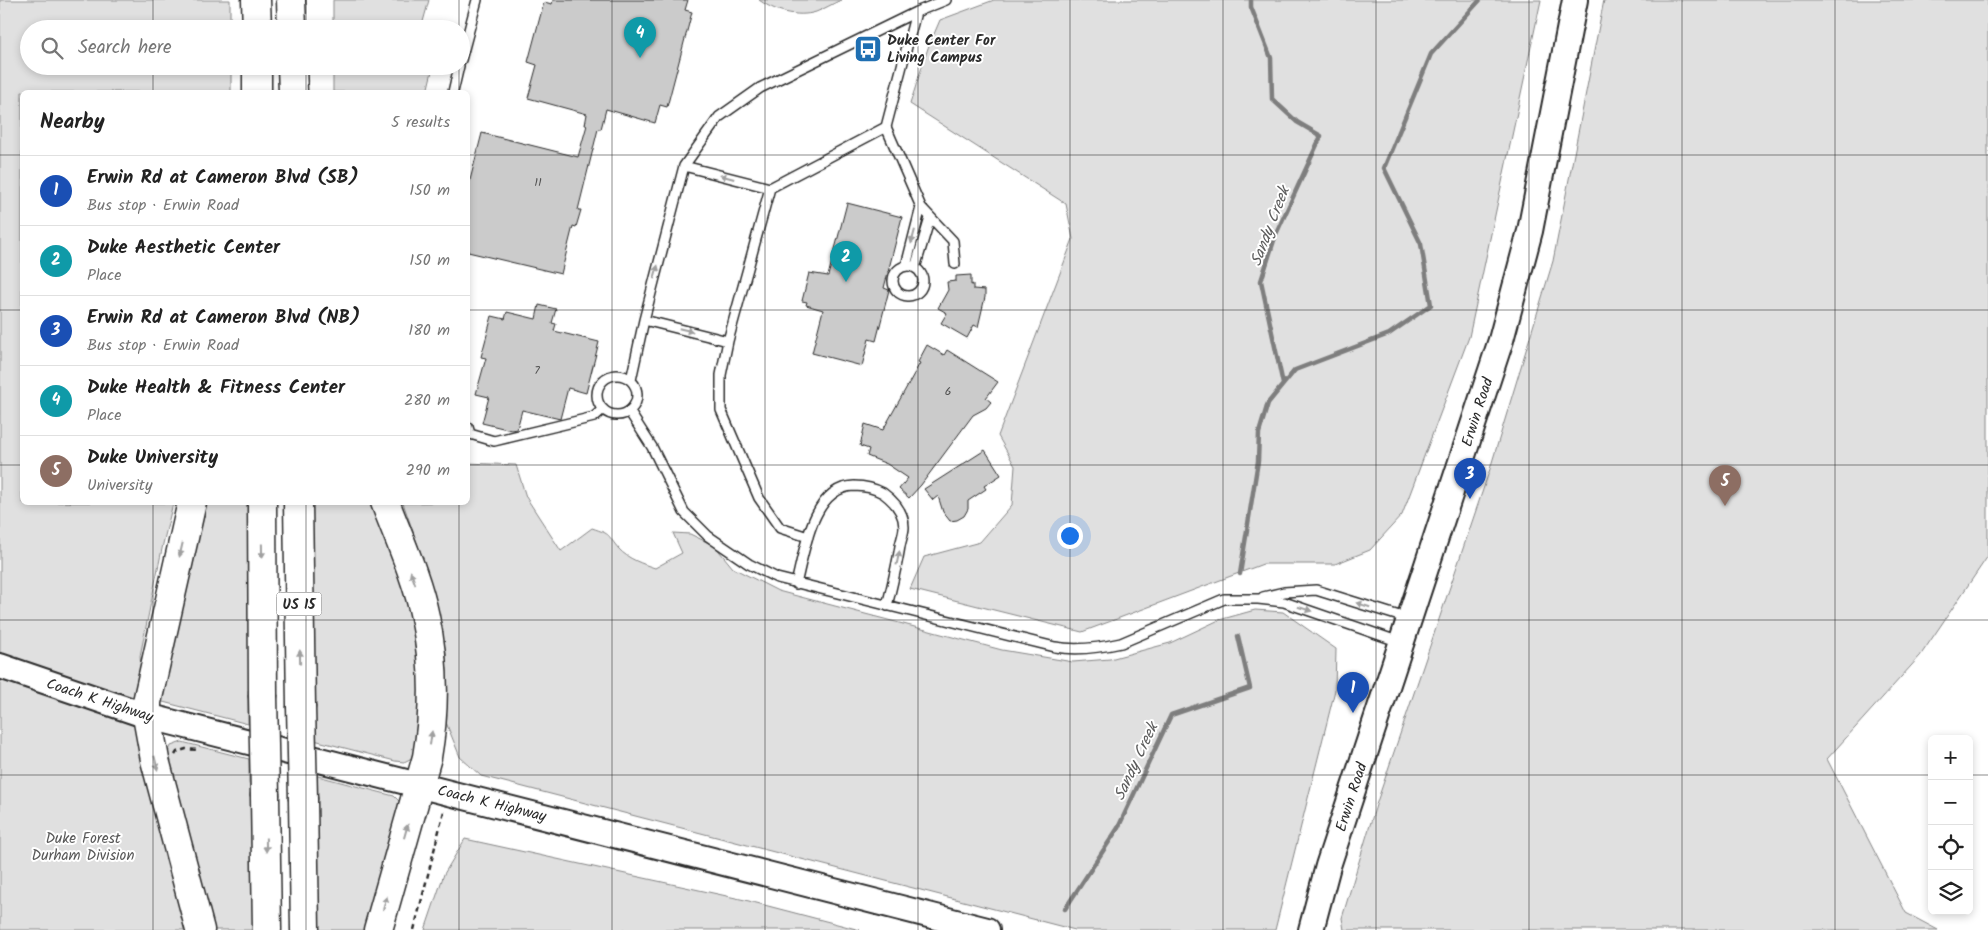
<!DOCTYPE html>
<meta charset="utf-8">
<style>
body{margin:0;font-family:Kalam,sans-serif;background:#f6f6f6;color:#222}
.controls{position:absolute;right:15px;bottom:15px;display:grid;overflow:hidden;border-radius:8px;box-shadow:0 2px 8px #0003}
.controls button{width:45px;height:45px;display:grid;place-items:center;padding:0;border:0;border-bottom:1px solid #e0e0e0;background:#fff;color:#222;font:25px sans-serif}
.you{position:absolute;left:1069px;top:535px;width:18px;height:18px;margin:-12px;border:4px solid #fff;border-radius:50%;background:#1a73e8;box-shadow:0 0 0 8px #1a73e833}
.badge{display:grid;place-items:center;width:32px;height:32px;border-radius:50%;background:#0f766e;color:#fff;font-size:16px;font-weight:700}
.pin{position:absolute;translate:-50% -41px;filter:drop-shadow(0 1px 2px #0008)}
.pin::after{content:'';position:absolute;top:26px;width:18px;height:15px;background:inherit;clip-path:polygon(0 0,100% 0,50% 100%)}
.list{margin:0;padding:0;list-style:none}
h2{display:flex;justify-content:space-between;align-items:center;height:65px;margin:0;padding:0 20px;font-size:21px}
h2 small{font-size:16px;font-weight:400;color:#767676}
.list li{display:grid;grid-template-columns:32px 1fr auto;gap:15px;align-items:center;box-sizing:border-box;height:70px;padding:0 20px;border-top:1px solid #e0e0e0}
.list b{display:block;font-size:19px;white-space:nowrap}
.list p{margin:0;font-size:16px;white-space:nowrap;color:#767676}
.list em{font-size:16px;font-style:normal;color:#767676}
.icon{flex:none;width:28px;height:28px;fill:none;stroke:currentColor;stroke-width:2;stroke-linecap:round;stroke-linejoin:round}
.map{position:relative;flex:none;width:1988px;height:930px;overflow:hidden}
.search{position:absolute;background:#fff;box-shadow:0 2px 8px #0003;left:20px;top:20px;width:450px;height:55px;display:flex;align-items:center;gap:12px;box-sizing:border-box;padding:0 18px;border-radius:28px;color:#767676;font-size:19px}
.panel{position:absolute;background:#fff;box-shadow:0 2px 8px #0003;left:20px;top:90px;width:450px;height:415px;border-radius:8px}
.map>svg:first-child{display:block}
.green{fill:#e0e0e0;stroke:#868686}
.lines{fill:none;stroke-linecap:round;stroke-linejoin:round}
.stream{stroke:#7e7e7e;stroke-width:4.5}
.building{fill:#cbcbcb;stroke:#2b2b2b}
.service-casing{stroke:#2b2b2b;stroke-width:12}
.secondary-casing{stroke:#2b2b2b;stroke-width:28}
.motorway-casing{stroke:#2b2b2b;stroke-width:31}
.path{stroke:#2b2b2b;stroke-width:2.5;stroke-dasharray:5 4;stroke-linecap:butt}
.service{stroke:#fff;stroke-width:9}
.secondary{stroke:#fff;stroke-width:24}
.motorway{stroke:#fff;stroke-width:28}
.motorway-bridge-casing{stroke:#2b2b2b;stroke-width:31;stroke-linecap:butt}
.motorway-bridge{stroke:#fff;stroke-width:28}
.oneway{fill:#a0a0a0}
.grid{fill:none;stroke:#2b2b2b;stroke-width:1;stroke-opacity:0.55}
.labels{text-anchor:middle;stroke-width:4;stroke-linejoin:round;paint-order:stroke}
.number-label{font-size:12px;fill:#535353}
.shield{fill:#fff;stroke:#6b6b6b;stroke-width:1}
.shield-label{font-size:14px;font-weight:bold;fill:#2b2b2b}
.poi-label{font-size:15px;font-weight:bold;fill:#2b2b2b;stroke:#fff;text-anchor:start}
.street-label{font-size:15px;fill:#2b2b2b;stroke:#fff}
.park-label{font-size:15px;fill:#585858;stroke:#fff}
.water-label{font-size:16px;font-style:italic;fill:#5c5c5c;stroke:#fff}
</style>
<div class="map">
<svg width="1988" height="930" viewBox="0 0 1988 930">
<rect width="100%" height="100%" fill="#fff"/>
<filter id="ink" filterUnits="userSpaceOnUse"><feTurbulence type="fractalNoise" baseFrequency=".02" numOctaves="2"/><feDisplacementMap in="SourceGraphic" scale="10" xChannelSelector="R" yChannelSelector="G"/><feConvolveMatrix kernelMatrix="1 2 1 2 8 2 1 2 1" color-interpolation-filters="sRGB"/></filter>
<g filter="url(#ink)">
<path class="green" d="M0 0H230V29H29V66H231V92H22V502L173 503 163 544 140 656 148 751 187 930H0Z
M333 0H429L421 29H333Z
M759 0H841C832 4 824 9 816 12 797 18 774 11 759 0Z
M994 0H1541L1469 337 1402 515 1370 550 1335 564H1263L1082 632 910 589 924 557 980 542 1012 505 1015 466 998 436 1073 239 1066 204 910 104 928 48 940 20Z
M1604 0H1988V556L1920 656 1827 759 1906 913 1938 930H1344L1342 918 1376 805 1490 469 1553 261Z
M333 66H432L433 67 427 92H333Z
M468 463 516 465 526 497 561 551 592 528C613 535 606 534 619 549 628 559 643 564 655 568L682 553 673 533 690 534 715 546 733 568 778 591 1002 650 1073 662 1110 659 1170 643 1219 620 1255 610 1283 612 1336 649 1335 690 1275 930H1075L481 776 460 757 445 720 446 652 429 577 403 503 468 502Z
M204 503H251L252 679 248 691V724L163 702 160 699Z
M312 503H377L411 588 427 670 414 757 404 762 395 761 314 740Z
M182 742 249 759V783L254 808 256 930H208L166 757 171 746Z
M314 775 394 796 400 802 369 930H316Z
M465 839 745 900 860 930H425L444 874Z"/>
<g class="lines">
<path class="stream" d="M1251 0V7L1271 58 1272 99 1297 122 1321 136 1276 234 1261 281 1283 384
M1240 574 1258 461 1259 433 1268 403 1295 370 1389 334 1431 305 1421 244 1384 168 1431 54 1480 0
M1065 909 1118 828 1171 715 1250 688 1238 636"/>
</g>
<path class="building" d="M553 0H688L685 10 692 12 667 107 660 105 655 123 606 109 601 129H598L578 210H581L576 227 573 226 561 274 468 252V188L482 133 578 157 587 125H585L587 114 528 98 537 65 528 62 544 2 552 4Z
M847 203 902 217 884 288 889 290 876 341 869 339 862 366 812 353 823 310 806 305 807 302 802 301 809 273 828 276Z
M971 275V285L973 284V289L985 290V297L978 327 974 325 967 338 941 323 947 313 938 308 948 290 947 282 956 281V276Z
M539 305 556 309 552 323 556 324 554 331 599 342 586 393 568 388 560 419 522 410 517 429 511 430 482 423 489 397 476 394 486 358 481 357 492 316 505 319 507 312 536 319Z
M927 345 944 355 947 350 998 382 986 398 991 402 986 408 973 415 921 485 909 498 899 489 908 478 887 464 867 456 869 449 860 446 865 424 883 430 920 363 918 362Z
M985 450 1001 475 984 486 986 489 968 501V509L964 516 957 520 950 521 943 512 938 496 933 500 924 489Z"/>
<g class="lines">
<g class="service-casing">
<path id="service" d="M461 60 477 0
M453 92 459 66
M886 127 921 207 953 241 955 264
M684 166 770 188 886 127 916 12
M770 188 728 341 721 375V410L759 498 780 528 808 537
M893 281a15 15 0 1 1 30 0a15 15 0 1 1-30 0Z
M906 266 921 207
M915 268 930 218
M644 320 728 341
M597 395a20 20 0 1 1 40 0a20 20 0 1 1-40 0Z
M631 380 644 320 684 166 719 117 760 88 916 12 946 0
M629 411 652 447 684 512 708 536 749 564 777 578 1055 647C1078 651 1099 648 1121 643L1224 599H1258L1284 602 1400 642
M468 427 470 434 494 441 594 417 603 409
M796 584C804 553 812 487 854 486 864 486 874 488 883 493 894 501 904 513 904 527 904 533 901 540 900 546 897 566 892 586 887 606
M1263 597 1284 592 1316 590 1409 619"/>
</g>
<g class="secondary-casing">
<path id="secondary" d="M0 666 147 716 987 930
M1311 930 1328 866 1501 340 1530 231 1575 0"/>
</g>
<g class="motorway-casing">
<path id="motorway" d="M256 0 257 29
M291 0 292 29
M257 66V92
M292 66 293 92
M192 502 147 702V716L155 760 200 930
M262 502 263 695
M298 502 301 706
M265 796 267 930
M303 800 305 930
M378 930 427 757C435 711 435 663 425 617 417 578 399 539 385 502"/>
</g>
<path class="path" d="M175 755 177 752 186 749 198 750
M414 930 444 811"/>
<use href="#service" class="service"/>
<use href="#secondary" class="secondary"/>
<use href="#motorway" class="motorway"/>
<g class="motorway-bridge-casing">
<path id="motorway-bridge" d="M263 695 265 796
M301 706 303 800"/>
</g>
<use href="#motorway-bridge" class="motorway-bridge"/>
</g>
<defs><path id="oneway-solid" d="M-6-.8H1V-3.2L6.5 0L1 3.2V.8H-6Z" transform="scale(1.25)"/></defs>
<g class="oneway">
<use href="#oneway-solid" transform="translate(727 177) rotate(-165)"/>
<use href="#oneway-solid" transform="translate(913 237) rotate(105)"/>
<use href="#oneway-solid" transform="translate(656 272) rotate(-75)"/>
<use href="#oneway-solid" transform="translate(686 330) rotate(14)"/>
<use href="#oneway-solid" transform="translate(181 550) rotate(103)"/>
<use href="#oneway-solid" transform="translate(262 551) rotate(89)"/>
<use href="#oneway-solid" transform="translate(898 558) rotate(-78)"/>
<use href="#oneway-solid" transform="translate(413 578) rotate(-110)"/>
<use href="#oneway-solid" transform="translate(1363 605) rotate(-163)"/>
<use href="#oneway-solid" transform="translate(1305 609) rotate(18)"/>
<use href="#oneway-solid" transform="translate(300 657) rotate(-91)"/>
<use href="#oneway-solid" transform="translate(431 738) rotate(-82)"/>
<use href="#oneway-solid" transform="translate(156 763) rotate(77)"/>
<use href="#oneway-solid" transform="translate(406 831) rotate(-74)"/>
<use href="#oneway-solid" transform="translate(266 845) rotate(89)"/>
<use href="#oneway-solid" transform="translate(385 903) rotate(-74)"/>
</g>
</g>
<path class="grid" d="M153 0V29M306 0V29M459 0V29M612 0V930M765 0V930M918 0V930M1070 0V930M1223 0V930M1376 0V930M1529 0V930M1682 0V930M1835 0V930M153 66V92M306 66V92M459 66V92M0 155H22M468 155H1988M0 310H22M468 310H1988M0 465H22M468 465H1988M153 502V930M306 502V930M459 502V930M0 620H1988M0 775H1932M1969 775H1988"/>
<defs>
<g id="bus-square" transform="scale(1.4375)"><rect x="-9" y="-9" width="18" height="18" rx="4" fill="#1f6fb2" stroke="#fff"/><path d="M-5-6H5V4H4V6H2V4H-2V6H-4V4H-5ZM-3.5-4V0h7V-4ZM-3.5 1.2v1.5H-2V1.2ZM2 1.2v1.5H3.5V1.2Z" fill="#fff"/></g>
</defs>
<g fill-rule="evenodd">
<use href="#bus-square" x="868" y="49"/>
</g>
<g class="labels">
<g class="number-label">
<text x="538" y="186">11</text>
<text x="537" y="374">7</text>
<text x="948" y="395">6</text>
</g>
<rect class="shield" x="276.5" y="592.5" width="45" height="23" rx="4"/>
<g class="shield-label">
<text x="299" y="609">US 15</text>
</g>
<g class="poi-label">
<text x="887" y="45">Duke Center For<tspan x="887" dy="17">Living Campus</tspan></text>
</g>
<g class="street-label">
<text transform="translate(1477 412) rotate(-72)" y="5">Erwin Road</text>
<text transform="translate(100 700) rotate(18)" y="5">Coach K Highway</text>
<text transform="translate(1351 797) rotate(-72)" y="5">Erwin Road</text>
<text transform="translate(492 803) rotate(14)" y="5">Coach K Highway</text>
</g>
<g class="park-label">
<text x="83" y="843">Duke Forest<tspan x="83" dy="17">Durham Division</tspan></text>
</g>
<g class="water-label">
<text transform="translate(1269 226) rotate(-69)" y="6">Sandy Creek</text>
<text transform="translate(1135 761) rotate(-65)" y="6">Sandy Creek</text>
</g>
</g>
</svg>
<div class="controls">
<button>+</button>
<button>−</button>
<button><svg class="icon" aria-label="locate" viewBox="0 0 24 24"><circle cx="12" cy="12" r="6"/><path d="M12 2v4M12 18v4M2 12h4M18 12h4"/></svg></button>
<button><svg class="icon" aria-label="layers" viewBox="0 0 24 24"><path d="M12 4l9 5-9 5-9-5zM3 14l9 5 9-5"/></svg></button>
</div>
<div class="you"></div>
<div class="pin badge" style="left:1353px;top:713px;background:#1a4fb4">1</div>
<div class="pin badge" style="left:846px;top:282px;background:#0f9aa8">2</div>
<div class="pin badge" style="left:1470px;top:499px;background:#1a4fb4">3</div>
<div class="pin badge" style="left:640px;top:58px;background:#0f9aa8">4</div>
<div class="pin badge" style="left:1725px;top:506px;background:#8d6e63">5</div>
<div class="search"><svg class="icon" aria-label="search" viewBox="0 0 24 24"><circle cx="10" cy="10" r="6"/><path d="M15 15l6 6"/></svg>Search here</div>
<section class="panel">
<h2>Nearby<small>5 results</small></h2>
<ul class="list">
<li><span class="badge" style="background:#1a4fb4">1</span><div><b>Erwin Rd at Cameron Blvd (SB)</b><p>Bus stop · Erwin Road</p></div><em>150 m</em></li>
<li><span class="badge" style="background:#0f9aa8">2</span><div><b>Duke Aesthetic Center</b><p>Place</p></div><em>150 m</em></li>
<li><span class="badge" style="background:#1a4fb4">3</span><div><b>Erwin Rd at Cameron Blvd (NB)</b><p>Bus stop · Erwin Road</p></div><em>180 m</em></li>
<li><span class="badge" style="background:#0f9aa8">4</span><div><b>Duke Health &amp; Fitness Center</b><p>Place</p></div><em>280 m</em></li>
<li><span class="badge" style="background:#8d6e63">5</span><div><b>Duke University</b><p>University</p></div><em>290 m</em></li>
</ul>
</section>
</div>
